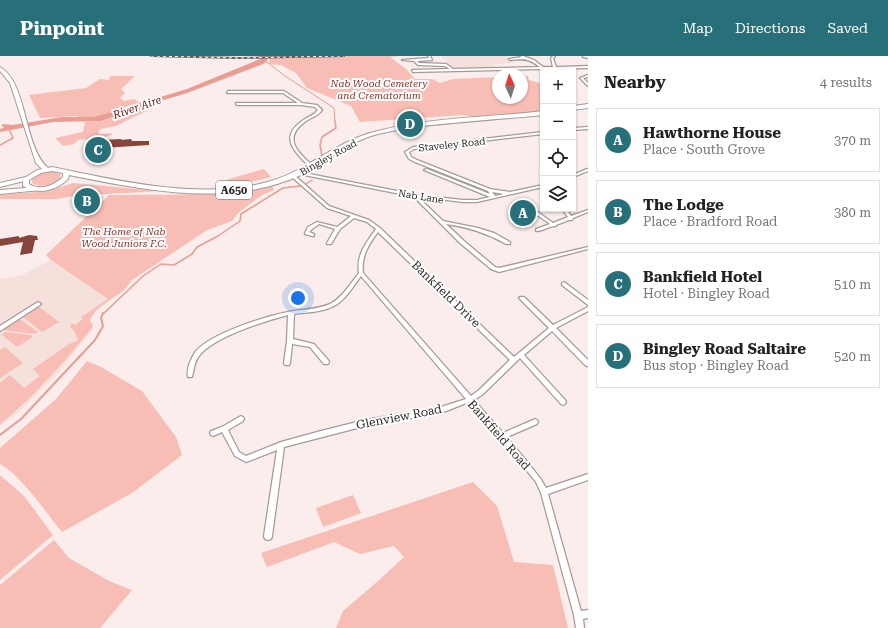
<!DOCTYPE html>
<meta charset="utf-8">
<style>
body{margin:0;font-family:"Roboto Serif",serif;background:#f6f6f6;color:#222}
.controls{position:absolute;right:12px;top:12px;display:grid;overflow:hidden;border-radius:0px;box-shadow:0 1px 3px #0004}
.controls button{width:36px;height:36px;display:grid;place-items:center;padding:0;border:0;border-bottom:1px solid #e0e0e0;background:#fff;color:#222;font:20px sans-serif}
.compass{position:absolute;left:492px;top:12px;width:36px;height:36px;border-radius:50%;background:#fff;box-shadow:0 1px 3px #0004;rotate:356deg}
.you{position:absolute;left:298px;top:242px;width:14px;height:14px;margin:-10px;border:3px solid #fff;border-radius:50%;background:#1a73e8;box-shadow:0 0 0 6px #1a73e833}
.badge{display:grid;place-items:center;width:26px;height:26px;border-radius:50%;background:#27707a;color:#fff;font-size:13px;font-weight:700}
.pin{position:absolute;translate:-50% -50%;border:2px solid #fff;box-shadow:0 1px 4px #0006}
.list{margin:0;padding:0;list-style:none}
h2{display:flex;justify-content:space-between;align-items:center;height:52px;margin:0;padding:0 16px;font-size:17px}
h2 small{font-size:13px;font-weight:400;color:#767676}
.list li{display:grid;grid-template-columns:26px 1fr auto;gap:12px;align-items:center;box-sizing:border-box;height:64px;margin:0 8px 8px;padding:0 8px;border:1px solid #e0e0e0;border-radius:0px}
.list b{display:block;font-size:15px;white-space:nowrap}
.list p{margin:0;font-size:13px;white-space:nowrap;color:#767676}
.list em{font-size:13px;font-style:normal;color:#767676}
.icon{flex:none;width:22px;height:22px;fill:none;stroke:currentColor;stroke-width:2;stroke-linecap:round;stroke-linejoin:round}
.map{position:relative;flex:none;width:588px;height:572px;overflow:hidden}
header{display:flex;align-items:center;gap:24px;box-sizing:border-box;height:56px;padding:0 20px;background:#27707a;color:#fff}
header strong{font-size:19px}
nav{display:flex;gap:22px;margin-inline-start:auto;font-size:14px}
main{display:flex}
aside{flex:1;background:#fff}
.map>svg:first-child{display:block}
.built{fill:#f5e0dc}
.green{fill:#f8bdb4}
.water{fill:#e99d93}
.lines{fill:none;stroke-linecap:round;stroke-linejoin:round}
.stream-far2{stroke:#e99d93;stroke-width:1}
.stream-far1{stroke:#e99d93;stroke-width:1.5}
.stream{stroke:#e99d93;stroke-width:2}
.building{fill:#87443c}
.street-casing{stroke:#a69a98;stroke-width:2.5}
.secondary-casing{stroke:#a69a98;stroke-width:2}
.highway-casing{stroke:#a69a98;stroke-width:2}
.street{fill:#fff;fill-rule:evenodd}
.secondary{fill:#fff;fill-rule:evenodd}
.highway{fill:#fff;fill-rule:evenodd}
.rail-casing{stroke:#635c5b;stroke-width:2}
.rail{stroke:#fefefe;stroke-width:1;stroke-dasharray:3;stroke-linecap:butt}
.labels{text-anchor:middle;stroke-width:4;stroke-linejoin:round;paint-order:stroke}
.far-park-label{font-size:10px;font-style:italic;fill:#8b322a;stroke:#fefefe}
.far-street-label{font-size:10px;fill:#2e2928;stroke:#fefefe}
.far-water-label{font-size:11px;font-style:italic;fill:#6a110d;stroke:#fefefe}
.shield{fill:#fefefe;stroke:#6c6968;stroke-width:1}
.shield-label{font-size:11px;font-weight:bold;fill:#2e2928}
.street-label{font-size:12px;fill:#2e2928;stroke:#fefefe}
</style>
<header>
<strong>Pinpoint</strong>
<nav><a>Map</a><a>Directions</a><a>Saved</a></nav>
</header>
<main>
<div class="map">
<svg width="588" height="572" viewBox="0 0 588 572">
<rect width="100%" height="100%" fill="#faedeb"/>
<path class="built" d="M441 0H507L514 7 493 8 496 12 453 13Z
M51 204 110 244 94 258 90 265 93 273 59 316 18 357 0 370V223L22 219Z"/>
<path class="green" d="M269 0H399L390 1 406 13 415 23H432L440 27 453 23 498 21V42H522V20H528L529 24 543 28V55L478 62 463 59 360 66 351 50 307 32 296 17 281 9 269 8 270 2Z
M110 20H135L121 33 125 37 120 42 124 45 134 43 140 47 94 61 77 62V60L40 62 29 39 86 32 100 23 109 24Z
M147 49 154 51 116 70 100 73 98 78 113 77 110 80 78 84 74 88 63 90 55 82 83 76 85 66 101 65Z
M264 113 271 121 232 130H218L229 123Z
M48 115 60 118V122C53 129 41 132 32 127V123L38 118Z
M73 127 159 135 73 140 57 143H0V139L49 135Z
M272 130 274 134 262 139 239 156 232 165 207 174 132 224C129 227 127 231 124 234 113 244 94 250 90 265L93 269 92 272C64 306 35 340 0 368V327L10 319 24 332 40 320 33 313 69 288 78 284 74 274 70 272 72 267 75 269 83 263 81 261 108 243 51 204 46 199 109 139C163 138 219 141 272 130Z
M39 251 59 266 42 276 23 261Z
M20 263 38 276 35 278 2 274Z
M5 276 31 279 33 281 17 291 2 279Z
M5 291 23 307 0 322V294Z
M87 305 101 311 142 335 176 381 182 399 132 437 62 476C47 458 20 418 0 408V392L56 343Z
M0 419 24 440 53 479 0 524Z
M473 426 497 450 514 506 553 509 568 572H336L343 555 378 525 404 501 394 490 360 498 334 486 267 511 261 497Z
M353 439 361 457 323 471 316 452Z
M54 484 69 502 109 525 132 534 100 572H0V529Z"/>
<path class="water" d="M259 0H268L267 5 263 8 187 37 147 49 101 65 53 66 0 76V73L5 71 1 70 3 68 13 69 62 61H94L187 33 260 3Z"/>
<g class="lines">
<path class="stream-far2" d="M264 4 285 20 334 52 335 66"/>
<path class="stream-far1" d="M0 89 13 82 9 73
M322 100 320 89 322 81 336 72 335 65
M306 128 312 124
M103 258 143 220 161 208 174 209 192 198 197 191 218 180 240 165 241 158 283 132 300 130"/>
<path class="stream" d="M0 379 21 363 95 284 103 270 101 262 103 257"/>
</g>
<path class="building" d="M122 83 121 84 131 83 132 85H149V89L103 92 97 105H88L95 91H93L95 86H99L100 84Z
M84 140H95L91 149H79Z
M29 179 37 180 38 184H35L32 197 20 199 23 186 0 190V183L19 180V182Z"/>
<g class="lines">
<g class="street-casing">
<path id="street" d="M428 0H430L432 4 417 5 419 7 446 8 453 13 540 11C527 2 525 3 510 4L509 3 522 1 520 0H523L534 4 543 11H553L551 2 553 0H555L553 2 556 11 588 10V12L413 16 412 14 450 13 445 10 418 9 414 5 402 4 429 2Z
M583 0H588V2L583 1Z
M588 19V21L583 22 588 27V30L580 22Z
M228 35H284L302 47 317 49 322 54C318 60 312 61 306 65 282 82 297 96 313 110V112H311C293 95 278 80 305 63 310 60 315 58 318 54L315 51 301 49H237L236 48V47H298L283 37H227Z
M588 71V73L573 74V72Z
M543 76V78L414 93 409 96 411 101 417 104 490 133 510 136 543 129V131L477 146H463L420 141 421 144 443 165 478 172 494 177 510 186V188H506C487 177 468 171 446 168L464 185 495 211 499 212 588 191V193L499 216 491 213 460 187 418 145 416 141 299 118 297 117 299 116 418 139 463 144H477L490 141 424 114 427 113 490 138 488 135 415 106 409 103 405 96 413 91ZM492 136 504 138 495 140Z
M587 113H588V115L573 121V119Z
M292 119H294L329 150 369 164 380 172 514 301 549 272 519 242 520 241H524L553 269 588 251V255L556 272 588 304V310H586L552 275 524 299 565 344 566 346 565 348 563 349 561 348 520 302 483 338 474 344 503 377 533 364 535 363 537 364 538 366 537 368 507 381 540 422 546 432 588 418V424L548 438 581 555 588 554V562L583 563 584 572H576L574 559 541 437 536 426 500 382 469 346 441 357 365 370 284 391 272 480 271 483 268 484 265 483 264 480 277 394 246 406 235 400 222 376 213 380 211 379 210 377 211 375 222 371 239 361 241 360 243 361 244 363 243 365 228 374 239 396 246 400 281 386 321 375 365 364 441 351 466 343 361 220C355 228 349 238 341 245 329 256 310 256 294 258L293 283 314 288 328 304 329 306 328 308H324L310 291 292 288 290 307 289 309H285L284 307 287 285 288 259C265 265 213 281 199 300 194 306 194 314 192 321H188C187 317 188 313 189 309 191 304 193 299 196 295 213 277 263 261 288 256 302 253 316 254 330 248 342 242 350 228 359 217 356 199 366 187 376 173L367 166 354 162 340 173 331 188H327V187L335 173 319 168 312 173 309 176 314 178V180H312L305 178V177L308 171 317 166 337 171 351 160 327 152 292 121ZM378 176 510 304 479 334 471 340 363 217C361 200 369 188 378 176Z
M562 153H566L571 160 588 154V156L573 162 572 164H569L556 169V170C549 170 543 175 536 175V173L550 168 533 156V154H535L553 167 568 161Z
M564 226 588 244V249L562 229V227Z
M38 246 40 247 41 248 40 249 0 275V270Z"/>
</g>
<g class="secondary-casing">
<path id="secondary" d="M26 121 29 123 28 124 0 131V127Z
M39 131 41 132V134L0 138V134Z"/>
</g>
<g class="highway-casing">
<path id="highway" d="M0 11C28 27 23 90 48 112L52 111C119 125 204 145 271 125 308 114 337 85 374 76 429 61 487 62 543 55V59C488 65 432 66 378 78 349 85 327 106 301 119 229 152 144 134 69 119L68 123C56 135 38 139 23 130V123L37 114 42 113 36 107 10 27 0 15ZM52 115 63 117V121C53 130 40 135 29 128V124L41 117Z
M588 48V52L573 54V50Z"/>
</g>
<use href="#street" class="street"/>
<use href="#secondary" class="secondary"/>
<use href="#highway" class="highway"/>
<g class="rail-casing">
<path id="rail" d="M151 0 239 2 344 0"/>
</g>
<use href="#rail" class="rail"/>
</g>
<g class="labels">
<g class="far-park-label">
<text x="379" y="31">Nab Wood Cemetery<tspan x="379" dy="12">and Crematorium</tspan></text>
<text x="124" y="179">The Home of Nab<tspan x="124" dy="12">Wood Juniors F.C.</tspan></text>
</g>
<g class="far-street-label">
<text transform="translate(452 88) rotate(-6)" y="4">Staveley Road</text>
<text transform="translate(328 101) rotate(-29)" y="4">Bingley Road</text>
<text transform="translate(421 140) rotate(9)" y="4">Nab Lane</text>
</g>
<g class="far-water-label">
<text transform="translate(137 51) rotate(-19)" y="4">River Aire</text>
</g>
<rect class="shield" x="216" y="125" width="36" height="18" rx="3"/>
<g class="shield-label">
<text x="234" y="138">A650</text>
</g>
<g class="street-label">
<text transform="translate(446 238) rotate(44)" y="4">Bankfield Drive</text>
<text transform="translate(399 361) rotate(-11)" y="4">Glenview Road</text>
<text transform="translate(499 379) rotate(49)" y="4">Bankfield Road</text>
</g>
</g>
</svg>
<div class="controls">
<button>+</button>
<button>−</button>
<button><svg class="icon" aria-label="locate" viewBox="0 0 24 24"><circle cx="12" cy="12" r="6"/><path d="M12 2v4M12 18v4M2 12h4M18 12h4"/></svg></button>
<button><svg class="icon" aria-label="layers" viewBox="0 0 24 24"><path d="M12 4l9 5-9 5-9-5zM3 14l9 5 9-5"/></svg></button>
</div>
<svg class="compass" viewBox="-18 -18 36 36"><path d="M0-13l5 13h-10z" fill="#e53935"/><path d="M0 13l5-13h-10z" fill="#767676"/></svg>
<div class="you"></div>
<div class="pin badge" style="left:523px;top:157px">A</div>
<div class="pin badge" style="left:87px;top:145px">B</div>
<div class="pin badge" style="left:98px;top:94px">C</div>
<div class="pin badge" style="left:410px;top:68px">D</div>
</div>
<aside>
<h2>Nearby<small>4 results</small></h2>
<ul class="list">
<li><span class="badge">A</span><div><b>Hawthorne House</b><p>Place · South Grove</p></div><em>370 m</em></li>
<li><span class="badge">B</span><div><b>The Lodge</b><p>Place · Bradford Road</p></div><em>380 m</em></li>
<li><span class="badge">C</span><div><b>Bankfield Hotel</b><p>Hotel · Bingley Road</p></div><em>510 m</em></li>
<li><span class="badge">D</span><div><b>Bingley Road Saltaire</b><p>Bus stop · Bingley Road</p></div><em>520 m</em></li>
</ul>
</aside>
</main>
